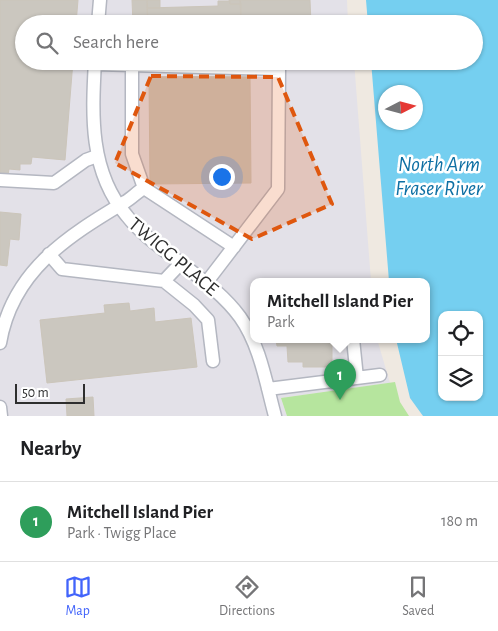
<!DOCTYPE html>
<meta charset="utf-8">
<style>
body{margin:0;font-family:"Alegreya Sans",sans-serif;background:#f2f2f2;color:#202124}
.controls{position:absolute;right:15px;bottom:15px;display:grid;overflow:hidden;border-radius:10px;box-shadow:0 1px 4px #0004}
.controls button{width:45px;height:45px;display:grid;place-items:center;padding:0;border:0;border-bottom:1px solid #e0e0e0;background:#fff;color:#202124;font:25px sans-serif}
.compass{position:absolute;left:378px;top:85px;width:45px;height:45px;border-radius:50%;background:#fff;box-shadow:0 1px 4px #0004;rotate:84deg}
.scale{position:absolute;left:15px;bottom:12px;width:70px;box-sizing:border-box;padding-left:5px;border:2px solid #2e2e2e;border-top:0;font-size:14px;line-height:18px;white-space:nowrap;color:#2e2e2e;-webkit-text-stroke:4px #fff;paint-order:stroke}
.you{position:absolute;left:221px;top:176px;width:18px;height:18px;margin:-12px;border:4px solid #fff;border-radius:50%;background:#1a73e8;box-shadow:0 0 0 8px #1a73e833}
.badge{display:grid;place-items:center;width:32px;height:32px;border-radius:50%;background:#4264fb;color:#fff;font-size:16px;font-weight:700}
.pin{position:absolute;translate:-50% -41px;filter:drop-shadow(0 1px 2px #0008)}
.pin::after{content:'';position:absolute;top:26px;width:18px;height:15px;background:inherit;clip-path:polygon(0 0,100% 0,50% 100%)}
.popup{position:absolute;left:250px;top:278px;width:180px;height:65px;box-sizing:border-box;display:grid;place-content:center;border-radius:10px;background:#fff;filter:drop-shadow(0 1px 4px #0005);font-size:16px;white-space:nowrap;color:#757577}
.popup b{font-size:19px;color:#202124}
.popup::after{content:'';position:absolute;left:50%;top:100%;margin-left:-10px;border:10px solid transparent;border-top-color:#fff}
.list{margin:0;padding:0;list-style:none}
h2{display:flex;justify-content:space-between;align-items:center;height:65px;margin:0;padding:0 20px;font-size:21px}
h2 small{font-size:16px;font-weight:400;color:#757577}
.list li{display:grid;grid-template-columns:32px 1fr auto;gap:15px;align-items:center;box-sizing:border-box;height:80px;padding:0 20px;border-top:1px solid #e0e0e0}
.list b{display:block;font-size:19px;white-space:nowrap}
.list p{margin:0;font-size:16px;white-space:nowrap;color:#757577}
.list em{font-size:16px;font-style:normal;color:#757577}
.icon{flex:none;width:28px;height:28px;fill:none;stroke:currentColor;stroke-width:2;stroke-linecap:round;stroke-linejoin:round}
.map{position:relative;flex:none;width:498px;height:416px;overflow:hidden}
.search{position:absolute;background:#fff;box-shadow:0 1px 4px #0004;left:15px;right:15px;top:15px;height:55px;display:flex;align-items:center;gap:12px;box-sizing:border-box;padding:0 18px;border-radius:28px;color:#757577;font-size:19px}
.sheet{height:145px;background:#fff}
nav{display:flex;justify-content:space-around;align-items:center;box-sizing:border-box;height:70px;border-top:1px solid #e0e0e0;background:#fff;font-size:14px;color:#757577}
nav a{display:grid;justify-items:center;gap:2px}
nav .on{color:#4264fb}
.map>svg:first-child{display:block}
.industrial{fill:#e3e1e8}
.green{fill:#b6e59e}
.water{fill:#75cff0;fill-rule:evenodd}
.building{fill:#cbc7bf;stroke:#cbc5ba}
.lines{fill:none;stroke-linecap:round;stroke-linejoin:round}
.minor-casing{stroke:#b4b7c1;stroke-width:15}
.minor{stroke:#fff;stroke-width:12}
.marked{fill:#df570e;fill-opacity:0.2;stroke:#df570e;stroke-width:4;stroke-dasharray:10 6;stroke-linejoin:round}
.labels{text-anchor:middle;stroke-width:5;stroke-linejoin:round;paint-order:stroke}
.street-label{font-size:20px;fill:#2e2e2e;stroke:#fff}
.water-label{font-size:21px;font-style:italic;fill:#0d6fa3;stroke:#fff}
</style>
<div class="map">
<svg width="498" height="416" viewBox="0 0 498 416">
<rect width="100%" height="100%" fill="#efe9e1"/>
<path class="industrial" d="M0 0H347L348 24H24V61H354L371 281H254V339H377L390 383 281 398 287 416H0Z"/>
<path class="green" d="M395 382 400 402 409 416H287L281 398Z"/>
<path class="water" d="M366 0H498V416H423L410 398 396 339H426V281H389L371 61H474V24H368ZM386 92H416V122H386ZM442 315H479V397H442Z"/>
<path class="building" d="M0 0H78L76 24H24V61H73L65 160 32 157 31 164H20V170L9 169 8 175 0 174Z
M132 0H147L148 24H133Z
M147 0H160V8H147Z
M229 0H240L241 4H230Z
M240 0H310L311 24H241Z
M218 1H230V4H241V24H148L147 8 218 6Z
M250 76 251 183 150 184 149 77Z
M0 212 21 214 19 240 10 239 7 266 0 265Z
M129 303 130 311 154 308 155 322 191 318 197 367 47 383 40 320 105 313 104 305Z
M276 339H332V367H303V362H288L287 346H277Z
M93 397 94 416H67L66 399Z"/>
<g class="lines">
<g class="minor-casing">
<path id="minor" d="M98 24 100 0
M95 61C92 115 89 172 127 216 141 234 160 247 178 261 200 278 223 294 240 317 260 345 266 383 275 416
M95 64 279 69 278 189 206 283
M132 65V154L144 188 234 247
M0 180 54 183 86 160 97 156
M49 254 62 269 164 281 194 305 208 320 213 361
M164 281 181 263
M353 339 357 378
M0 343C12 271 68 236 125 202 132 198 137 192 144 188
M268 389 380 375
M0 407 1 416"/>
</g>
<use href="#minor" class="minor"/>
</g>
<path class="marked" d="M151 76 278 77 332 204 252 239 115 163Z"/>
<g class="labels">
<g class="street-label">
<text transform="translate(174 256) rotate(40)" y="7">TWIGG PLACE</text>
</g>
<g class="water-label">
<text x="439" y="171">North Arm<tspan x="439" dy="24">Fraser River</tspan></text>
</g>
</g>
</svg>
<div class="controls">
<button><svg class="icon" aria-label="locate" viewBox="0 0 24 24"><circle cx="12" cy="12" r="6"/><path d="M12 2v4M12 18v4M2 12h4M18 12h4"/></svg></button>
<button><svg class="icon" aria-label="layers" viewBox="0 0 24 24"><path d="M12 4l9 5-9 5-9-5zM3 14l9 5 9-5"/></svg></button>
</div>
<svg class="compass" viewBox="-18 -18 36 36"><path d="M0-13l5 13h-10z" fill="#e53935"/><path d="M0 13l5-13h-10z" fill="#757577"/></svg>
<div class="scale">50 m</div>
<div class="you"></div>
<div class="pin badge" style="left:340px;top:400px;background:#2e9e5b">1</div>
<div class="popup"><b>Mitchell Island Pier</b>Park</div>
<div class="search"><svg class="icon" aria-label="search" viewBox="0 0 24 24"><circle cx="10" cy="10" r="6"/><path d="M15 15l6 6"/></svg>Search here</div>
</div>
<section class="sheet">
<h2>Nearby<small></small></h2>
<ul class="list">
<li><span class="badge" style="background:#2e9e5b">1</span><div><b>Mitchell Island Pier</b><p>Park · Twigg Place</p></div><em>180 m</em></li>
</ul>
</section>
<nav>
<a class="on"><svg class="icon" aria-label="map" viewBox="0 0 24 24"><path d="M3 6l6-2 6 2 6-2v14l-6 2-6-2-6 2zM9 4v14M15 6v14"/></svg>Map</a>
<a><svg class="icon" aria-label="directions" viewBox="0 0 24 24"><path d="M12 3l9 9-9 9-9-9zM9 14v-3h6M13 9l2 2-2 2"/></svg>Directions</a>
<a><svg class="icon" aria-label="saved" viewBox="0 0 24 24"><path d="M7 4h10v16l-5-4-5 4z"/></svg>Saved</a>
</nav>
